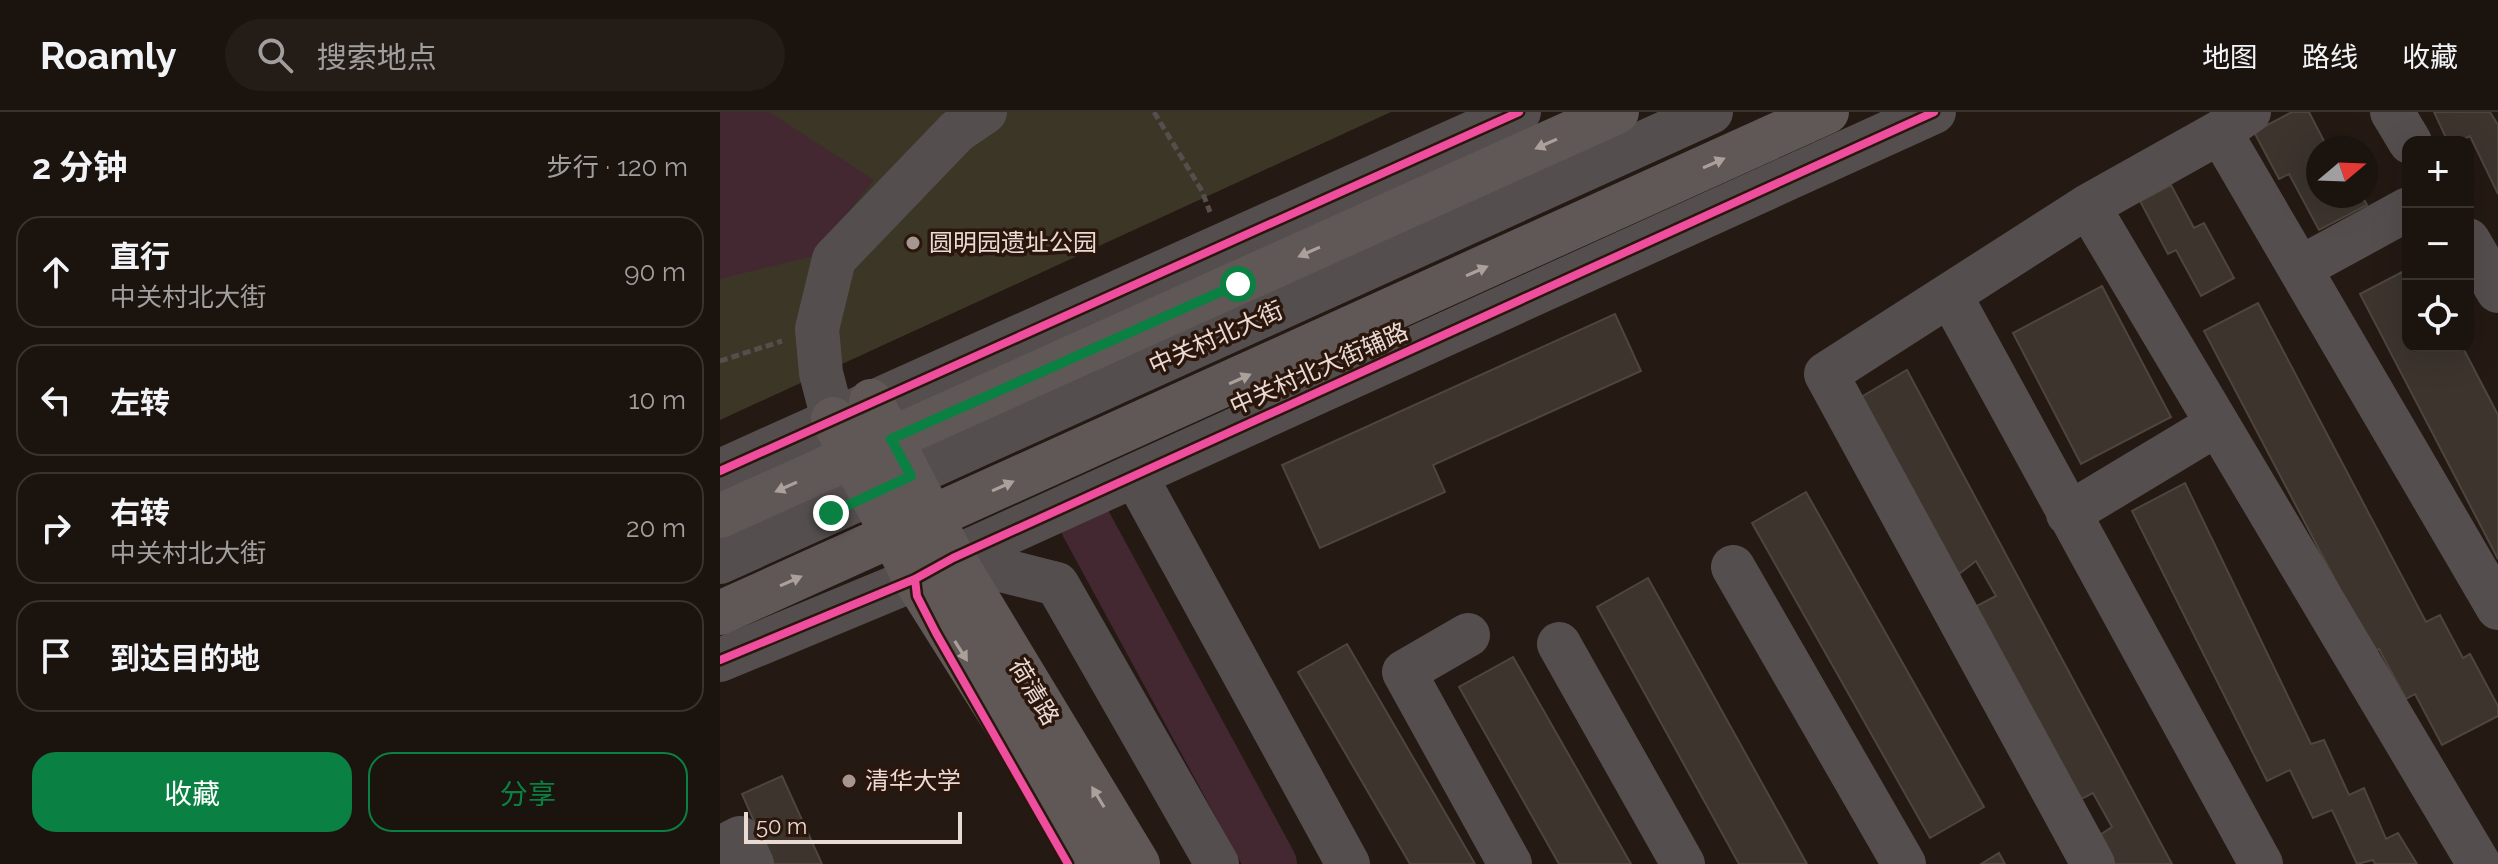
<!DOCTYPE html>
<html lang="zh">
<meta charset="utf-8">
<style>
body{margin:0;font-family:Raleway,"Noto Sans SC",sans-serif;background:#241c17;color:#f1f3f6}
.controls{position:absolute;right:24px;top:24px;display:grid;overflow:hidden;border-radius:16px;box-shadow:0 8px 32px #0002}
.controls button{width:72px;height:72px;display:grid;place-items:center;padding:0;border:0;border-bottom:2px solid #39322e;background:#1b130e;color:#f1f3f6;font:40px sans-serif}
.compass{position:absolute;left:1586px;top:24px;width:72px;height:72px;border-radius:50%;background:#1b130e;box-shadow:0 8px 32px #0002;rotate:71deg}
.scale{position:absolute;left:24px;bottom:20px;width:218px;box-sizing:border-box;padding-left:8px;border:4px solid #eadad4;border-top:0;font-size:22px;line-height:28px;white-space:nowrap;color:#eadad4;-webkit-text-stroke:6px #2b160c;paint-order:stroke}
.stop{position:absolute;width:24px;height:24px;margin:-18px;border:6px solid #0b8043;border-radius:50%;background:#fff}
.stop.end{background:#0b8043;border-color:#fff;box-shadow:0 2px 8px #0008}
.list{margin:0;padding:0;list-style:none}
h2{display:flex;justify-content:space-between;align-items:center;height:104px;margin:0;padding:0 32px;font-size:34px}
h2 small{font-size:26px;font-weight:400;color:#a09e9e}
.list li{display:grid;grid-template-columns:52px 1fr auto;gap:24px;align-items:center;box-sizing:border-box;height:112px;margin:0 16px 16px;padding:0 16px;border:2px solid #39322e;border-radius:24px}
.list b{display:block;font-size:30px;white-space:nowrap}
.list p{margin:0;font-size:26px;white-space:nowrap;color:#a09e9e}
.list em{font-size:26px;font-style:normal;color:#a09e9e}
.actions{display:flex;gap:16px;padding:24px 32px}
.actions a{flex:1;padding:18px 0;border:2px solid #0b8043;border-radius:24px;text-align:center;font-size:28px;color:#0b8043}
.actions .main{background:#0b8043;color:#fff}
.icon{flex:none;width:44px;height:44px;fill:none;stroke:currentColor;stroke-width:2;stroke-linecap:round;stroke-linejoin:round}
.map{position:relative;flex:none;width:1778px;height:752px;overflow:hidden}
header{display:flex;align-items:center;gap:48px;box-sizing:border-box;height:112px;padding:0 40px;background:#1b130e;border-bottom:2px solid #39322e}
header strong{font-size:38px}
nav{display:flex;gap:44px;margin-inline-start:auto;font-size:28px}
.search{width:560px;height:72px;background:#241c17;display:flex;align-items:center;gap:20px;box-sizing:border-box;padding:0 28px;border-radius:44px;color:#a09e9e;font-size:30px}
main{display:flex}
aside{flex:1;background:#1b130e}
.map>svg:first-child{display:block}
.green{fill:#3b3626}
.water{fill:#432831}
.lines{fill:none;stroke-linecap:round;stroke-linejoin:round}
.river{stroke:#432831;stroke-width:52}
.building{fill:#3c342d;stroke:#4e453f;stroke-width:2}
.path{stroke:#544e4c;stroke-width:5;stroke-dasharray:8 4;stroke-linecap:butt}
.minor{stroke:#544f4e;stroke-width:44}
.major{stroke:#605856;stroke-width:44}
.cycleway-casing{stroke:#2b160c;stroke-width:13}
.cycleway{stroke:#ef4d9e;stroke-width:8}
.oneway{fill:#aca09b}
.route{stroke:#0b8043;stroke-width:10}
.poi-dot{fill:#a59690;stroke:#2b160c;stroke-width:3}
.labels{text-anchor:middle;stroke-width:7;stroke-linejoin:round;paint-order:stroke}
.poi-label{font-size:24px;fill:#eadad4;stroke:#2b160c;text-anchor:start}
.street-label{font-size:24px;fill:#eadad4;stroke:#2b160c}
</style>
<header>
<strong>Roamly</strong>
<div class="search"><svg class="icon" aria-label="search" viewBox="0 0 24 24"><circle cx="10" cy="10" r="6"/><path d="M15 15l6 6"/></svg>搜索地点</div>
<nav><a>地图</a><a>路线</a><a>收藏</a></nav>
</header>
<main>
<aside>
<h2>2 分钟<small>步行 · 120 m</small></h2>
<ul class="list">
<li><svg class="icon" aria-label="ahead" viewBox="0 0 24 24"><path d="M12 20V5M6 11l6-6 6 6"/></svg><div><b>直行</b><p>中关村北大街</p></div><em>90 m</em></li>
<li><svg class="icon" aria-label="left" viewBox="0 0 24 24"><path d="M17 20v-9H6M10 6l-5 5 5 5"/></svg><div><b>左转</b></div><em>10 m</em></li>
<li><svg class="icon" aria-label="right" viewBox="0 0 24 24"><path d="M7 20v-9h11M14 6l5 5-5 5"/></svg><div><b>右转</b><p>中关村北大街</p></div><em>20 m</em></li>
<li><svg class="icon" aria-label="arrive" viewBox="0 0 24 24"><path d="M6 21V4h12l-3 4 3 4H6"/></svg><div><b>到达目的地</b></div></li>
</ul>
<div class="actions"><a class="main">收藏</a><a>分享</a></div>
</aside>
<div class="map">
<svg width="1778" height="752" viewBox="0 0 1778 752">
<rect width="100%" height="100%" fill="#241913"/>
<path class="green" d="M0 0H671L0 308Z"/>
<path class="water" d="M0 0H49L154 68 93 144 0 167Z"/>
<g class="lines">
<path class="river" d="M366 412 551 752"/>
</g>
<path class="building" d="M1572 0H1589L1607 35 1615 36H1598V84H1642L1647 93 1599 118 1569 62 1559 67 1534 20Z
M1714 0H1770L1778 13V82L1750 24 1738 30H1728Z
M1451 73 1474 116 1484 111 1514 166 1481 184 1456 138 1448 142 1420 89Z
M1688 157V234H1742L1778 303V447L1640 182Z
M1382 174 1451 305 1361 352 1293 221Z
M1538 191 1706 510 1720 503 1743 546 1750 542 1778 594V604L1722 633 1695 582 1686 587 1659 537 1653 540 1484 219Z
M895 202 921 259 713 353 725 380 600 436 562 353Z
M1187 258 1452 752H1389L1375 726 1392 715 1373 681 1357 689 1253 496 1276 484 1256 449 1235 465 1136 288Z
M1465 371 1591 632 1604 628 1629 683 1644 676 1666 727 1678 721 1697 752H1655L1653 748 1637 752 1612 698 1593 706 1570 658 1547 669 1412 399Z
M1086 380 1264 695 1210 726 1032 411Z
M928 466 1087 752H1019L877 495Z
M627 532 755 752H690L578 560Z
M793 545 911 752H839L739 575Z
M62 664 102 752H53L22 682Z
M1279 741 1285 752H1261Z"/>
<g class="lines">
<path class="path" d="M434 0 482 79 490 100
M0 249 62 229"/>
<path class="minor" d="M1672 0 1690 30
M1500 20 1778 496
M1368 94 1759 752
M1748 128 1778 179
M1580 156 1688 97
M1230 183 1541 752
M113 307 101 261 97 217 114 147 237 19 265 0
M0 359 799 0
M415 363 628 752
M1348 402 1496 313
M233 446 337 472 497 752
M0 450 991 0
M1013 455 1184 752
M748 523 684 560 790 752
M839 532 963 752
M0 548 195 467 233 446 1214 0
M0 736 20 726 32 752
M1373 752 1106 262 1368 94 1500 20 1529 0"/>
<path class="major" d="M151 289 233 446 418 752
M113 307 195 467 374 752
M0 404 897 0
M0 501 1107 0"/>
<g class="cycleway-casing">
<path id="cycleway" d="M0 359 799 0
M195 467 197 484 216 521 348 752
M0 548 195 467 233 446 1214 0"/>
</g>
<use href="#cycleway" class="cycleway"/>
</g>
<defs><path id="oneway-solid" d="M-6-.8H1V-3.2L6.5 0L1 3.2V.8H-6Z" transform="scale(2)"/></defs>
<g class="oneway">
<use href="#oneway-solid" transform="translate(826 32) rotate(156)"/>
<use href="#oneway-solid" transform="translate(994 51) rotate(-24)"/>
<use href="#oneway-solid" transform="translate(589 140) rotate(156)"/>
<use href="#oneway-solid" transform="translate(757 159) rotate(-24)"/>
<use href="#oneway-solid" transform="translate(520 267) rotate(-24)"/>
<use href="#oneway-solid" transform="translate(283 374) rotate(-24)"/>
<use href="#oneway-solid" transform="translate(66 375) rotate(156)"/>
<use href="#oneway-solid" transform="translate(71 469) rotate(-24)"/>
<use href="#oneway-solid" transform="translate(241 539) rotate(58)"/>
<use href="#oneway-solid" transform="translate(378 685) rotate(-121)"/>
</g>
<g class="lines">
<path class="route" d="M111 401 191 364 171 327 518 172"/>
</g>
<g class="poi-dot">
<circle cx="193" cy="131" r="8"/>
<circle cx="129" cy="669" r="8"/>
</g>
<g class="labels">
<g class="poi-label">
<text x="209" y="139">圆明园遗址公园</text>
<text x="145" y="677">清华大学</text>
</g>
<g class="street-label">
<text transform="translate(496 226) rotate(-24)" y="8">中关村北大街</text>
<text transform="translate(599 257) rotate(-24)" y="8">中关村北大街辅路</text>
<text transform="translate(314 580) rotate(59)" y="8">荷清路</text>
</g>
</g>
</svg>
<div class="controls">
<button>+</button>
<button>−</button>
<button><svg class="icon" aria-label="locate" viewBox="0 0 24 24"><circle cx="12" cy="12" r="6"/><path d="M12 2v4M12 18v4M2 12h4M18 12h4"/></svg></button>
</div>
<svg class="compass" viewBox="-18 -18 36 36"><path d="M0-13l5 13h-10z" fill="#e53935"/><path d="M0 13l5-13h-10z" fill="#a09e9e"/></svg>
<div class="scale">50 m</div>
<div class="stop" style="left:518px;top:172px"></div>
<div class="stop end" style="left:111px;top:401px"></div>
</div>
</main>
